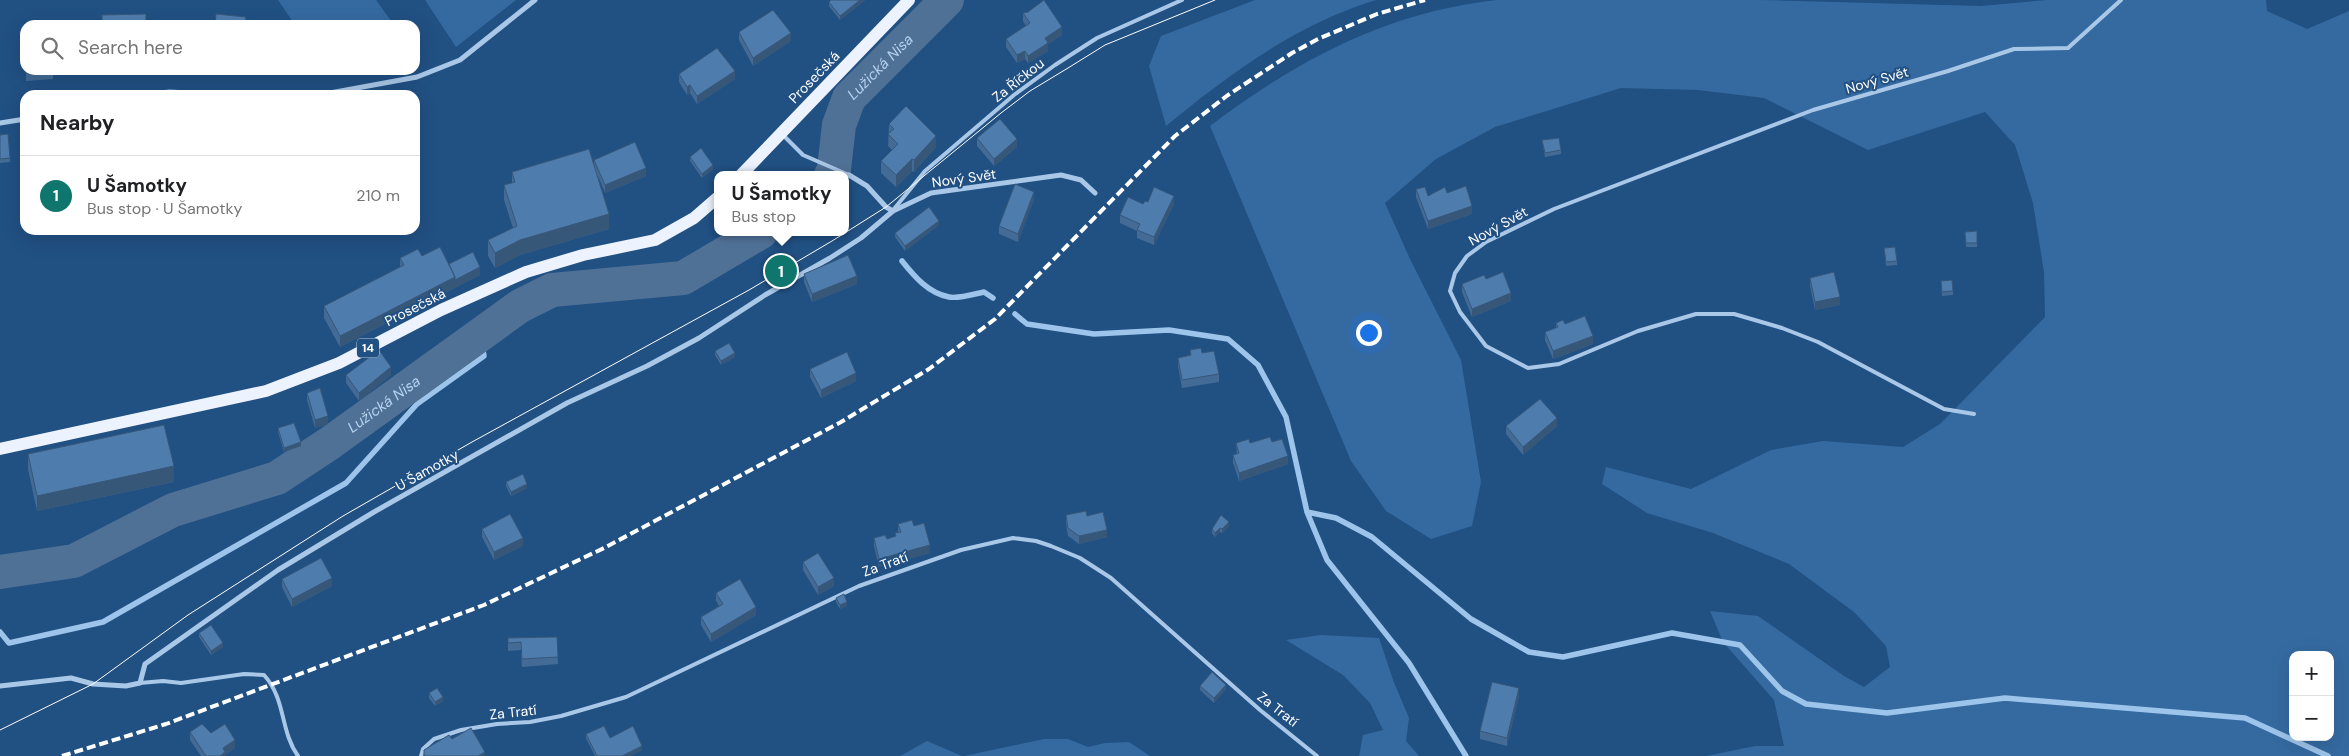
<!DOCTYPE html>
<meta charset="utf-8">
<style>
body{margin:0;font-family:"DM Sans",sans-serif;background:#f2f2f2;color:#202124}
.controls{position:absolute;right:15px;bottom:15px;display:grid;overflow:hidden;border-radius:10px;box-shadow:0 5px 20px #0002}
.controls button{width:45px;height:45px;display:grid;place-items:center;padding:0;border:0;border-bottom:1px solid #e0e0e0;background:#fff;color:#202124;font:25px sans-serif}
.you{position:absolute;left:1368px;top:332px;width:18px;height:18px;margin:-12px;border:4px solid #fff;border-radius:50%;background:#1a73e8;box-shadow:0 0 0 8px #1a73e833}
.badge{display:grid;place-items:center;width:32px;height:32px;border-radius:50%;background:#0f766e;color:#fff;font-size:16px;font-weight:700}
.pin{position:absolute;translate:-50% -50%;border:2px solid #fff;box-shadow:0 1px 5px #0006}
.popup{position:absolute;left:714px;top:171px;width:135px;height:65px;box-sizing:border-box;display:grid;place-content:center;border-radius:10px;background:#fff;filter:drop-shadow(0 1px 4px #0005);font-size:16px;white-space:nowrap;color:#757577}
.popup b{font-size:19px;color:#202124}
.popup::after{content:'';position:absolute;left:50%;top:100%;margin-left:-10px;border:10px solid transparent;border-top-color:#fff}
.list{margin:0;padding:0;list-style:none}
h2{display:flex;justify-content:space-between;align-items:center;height:65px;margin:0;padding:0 20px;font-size:21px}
h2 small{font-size:16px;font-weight:400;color:#757577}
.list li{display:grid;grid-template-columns:32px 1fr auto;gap:15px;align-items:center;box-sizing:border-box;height:80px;padding:0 20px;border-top:1px solid #e0e0e0}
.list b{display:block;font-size:19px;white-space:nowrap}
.list p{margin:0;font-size:16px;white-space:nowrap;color:#757577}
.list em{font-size:16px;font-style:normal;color:#757577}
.icon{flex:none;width:28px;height:28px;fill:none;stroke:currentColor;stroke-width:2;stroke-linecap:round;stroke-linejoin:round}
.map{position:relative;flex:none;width:2349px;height:756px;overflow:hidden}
.search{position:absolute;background:#fff;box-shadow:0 5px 20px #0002;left:20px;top:20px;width:400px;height:55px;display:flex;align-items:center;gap:12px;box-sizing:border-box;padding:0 18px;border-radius:15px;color:#757577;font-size:19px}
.panel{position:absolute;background:#fff;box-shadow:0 5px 20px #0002;left:20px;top:90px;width:400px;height:145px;border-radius:15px}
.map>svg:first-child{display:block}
.green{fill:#356aa0;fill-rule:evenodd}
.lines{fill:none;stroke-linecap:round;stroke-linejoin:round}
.stream{stroke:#9dc4ea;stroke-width:5.5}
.river{stroke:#507196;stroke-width:34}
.lane{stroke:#a9c8e8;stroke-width:4}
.street{stroke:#a9c8e8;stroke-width:5}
.primary{stroke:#ecf3fe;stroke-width:12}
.tram{stroke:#fff;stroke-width:1}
.rail{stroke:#fff;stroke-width:4;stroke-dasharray:9 4;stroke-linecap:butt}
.wall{fill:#436b95}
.shaded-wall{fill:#375779}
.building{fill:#4e7cad;stroke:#375779}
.labels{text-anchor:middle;stroke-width:4;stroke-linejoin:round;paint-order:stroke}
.shield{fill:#215083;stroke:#bccada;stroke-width:1}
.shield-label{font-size:12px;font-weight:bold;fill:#fff}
.street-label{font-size:14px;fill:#fff;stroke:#215083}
.water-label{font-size:15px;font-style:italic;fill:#b5d2f0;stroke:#215083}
</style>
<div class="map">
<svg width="2349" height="756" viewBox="0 0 2349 756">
<rect width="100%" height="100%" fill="#215083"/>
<path class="green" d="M278 0H376L394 25H295Z
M425 0H516L456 47Z
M1255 0H1376C1297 24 1229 74 1166 126L1149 66 1161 36Z
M1497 0H1759L1981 6 2047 0H2266L2267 11 2307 29 2349 11V756H1706L1755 746H1784L1774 700 1723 642 1710 611 1758 616 1844 676 1864 687 1890 667 1886 646 1854 612 1789 564 1713 533 1647 513 1602 484 1606 467 1691 489 1771 450 1823 441 1903 447 1940 424 2045 317 2044 272 2033 203 2015 145 1985 112 1868 150 1764 98 1698 90 1621 88 1495 127 1436 159 1385 203 1410 259 1461 360 1481 482 1472 526 1431 539 1386 511 1351 461 1210 126C1297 60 1387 12 1497 0ZM2293 655H2330V737H2293Z
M1321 635 1379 638 1393 680 1409 718 1406 741 1419 756H1359L1363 735 1383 730 1370 703 1343 675 1286 640Z
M1044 739H1068L1088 747 1105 743 1129 742 1150 756H964Z
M927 741 962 756H900Z"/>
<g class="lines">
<path class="stream" d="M902 261C914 276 928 293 949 297 959 299 974 294 984 292L993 298
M1015 314 1027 324 1094 334 1169 330 1228 339 1258 365 1286 417 1307 512 1336 518 1372 537 1471 619 1529 652 1563 657 1672 633 1740 645 1782 691 1806 704 1887 713 2005 698 2245 718 2328 756
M1307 512 1327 560 1409 663 1466 756
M0 632 9 643 103 622 346 483 417 404 484 356 480 333"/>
<g class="river">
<path id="s1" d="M831 175 834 169 839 125 849 98 947 0"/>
<path id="s2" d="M0 572 74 561 173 510 277 478 330 443 520 306 552 290 683 278 761 232"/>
</g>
<path class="lane" d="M783 135 803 155 849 175
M894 209 925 171 1014 95 1055 65 1097 38 1182 0
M1974 414 1944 409 1818 342 1782 328 1734 314H1696L1638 331 1559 364 1528 368 1486 346 1460 312 1450 291 1455 273 1467 256 1486 242 1554 209 1813 110 1948 71 2014 49 2068 48 2121 0
M140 683 163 681 181 683 244 674 264 675C286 699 280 731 298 756
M421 756 423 749 434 739 461 730 497 724 530 722 561 716 626 697 859 586 961 550 1013 538 1036 541 1051 546 1080 558 1111 578 1260 710 1317 756"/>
<path class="street" d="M137 95 170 92 221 95
M319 95 417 77 460 60 535 0
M0 123 25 119
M849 175 867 186 886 207 893 211
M0 686 71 678 93 684 126 686 140 683 145 664 278 570 374 512 567 403 647 366 699 338 765 295 830 258 861 238 893 211 931 193 1061 175 1081 180 1095 193"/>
<path class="primary" d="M741 175 909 0
M0 449 266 391 339 363 441 310 526 272 583 255 655 240 694 218 717 198"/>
<path class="tram" d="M0 730 93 684 188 615 343 516 472 442 749 290 832 241 886 207 1001 113 1030 91 1068 68 1105 45 1215 0"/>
<path class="rail" d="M62 756 166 724 484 605 604 548 841 422 929 369 995 319 1175 136 1228 95 1292 53 1318 39 1377 14 1425 0"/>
</g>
<path class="wall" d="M831 0H865L840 20 829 6V2Z
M1023 13 1062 35 1048 44V51L1028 63 1025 59 1017 63 1006 47V39L1026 26 1023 21Z
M739 32 791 41 753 66 739 40Z
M26 70H53V79L26 81Z
M679 74 735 79 697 104 690 93 687 95 679 82Z
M889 124 936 147 914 172 912 171 896 187 881 173V161L892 150 888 146Z
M0 135 10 158V162L0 163Z
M977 138 1017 147 994 166 977 146Z
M1542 140 1561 150V154L1545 157Z
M690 157 713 169 702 178 690 161Z
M594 160 646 176 605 193 598 176 609 229 520 255 495 268 488 256V240L513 228 504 200V185L512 183V172L594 164Z
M1416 189 1428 196 1447 193 1472 214 1428 229 1416 197Z
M1034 199 1018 242 999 234V226Z
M1143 204H1174L1154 245 1137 238V231L1120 223V215Z
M939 225 905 251 895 237V233Z
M1977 231V247H1966L1965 232Z
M1884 248 1897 261V265L1886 266Z
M400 258 449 264 480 275 340 347 324 318V306L400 267Z
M804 274 857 284 812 302 804 282Z
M1810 278 1840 305 1815 310 1810 286Z
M1486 279 1511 301 1472 317 1462 292V284Z
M1941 285 1953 291V295L1942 296Z
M1556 323 1593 344 1553 359 1545 340V332L1556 328Z
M1190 350 1202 353 1219 374V382L1182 388 1178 366V358L1190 355Z
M715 351 735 357 721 365 715 355Z
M810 369 856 381 821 398 810 377Z
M346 375H391L359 401 346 383Z
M307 393 328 424 315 428 307 400Z
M1506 426H1557L1523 455 1506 434Z
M278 428 301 446 284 452 278 432Z
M1272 442 1288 464 1239 481 1233 463V455L1237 454 1236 443H1250Z
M28 454 174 482 37 511 28 469Z
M506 482 527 488 511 496 506 486Z
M1066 515 1087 516 1107 537 1079 544 1068 536 1066 523Z
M898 524 914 526 930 553 879 567 874 546V538L887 539 895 536V533L898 532Z
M1229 526 1222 533 1220 532 1215 537 1212 533V529Z
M482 529 523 546 494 560 482 537Z
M803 562 834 586 818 595 803 570Z
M282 579 332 586 292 607 282 587Z
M716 593 756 615 711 642 701 625V617L719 606 716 601Z
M836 598 847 606 840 609 836 602Z
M199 633 223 647 211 655 199 637Z
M557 637 558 664 522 667 521 650 508 651V638Z
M1200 686 1226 689 1214 703 1200 690Z
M429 693 443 701 435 706 429 698Z
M1519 696 1507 746 1480 739V731Z
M190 732 211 733 235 748 225 755V756H201L190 740Z
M586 734 610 738 642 750 630 756H595L586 738Z"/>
<path class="shaded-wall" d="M860 0H865L840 20V16Z
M1062 27V35L1048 44V51L1028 63V56L1045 38Z
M791 33V41L753 66V58Z
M1025 51V59L1017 63V55Z
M735 71V79L697 104V96Z
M690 85V93L687 95V87Z
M936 136V147L914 172V160Z
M1017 139V147L994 166V159Z
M912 159V171L896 187V175Z
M713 165V169L702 178V174Z
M646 168V176L605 193V185Z
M1034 192V199L1018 242V234Z
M1174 196V204L1154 245V237Z
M1472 206V214L1428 229V221Z
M609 214V229L520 255 495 268V253L520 240Z
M939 221V225L905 251V246Z
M480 267V275L340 347V336L455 277Z
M857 276V284L812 302V294Z
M1511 293V301L1472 317V309Z
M1840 297V305L1815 310V302Z
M1593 336V344L1553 359V351Z
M735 353V357L721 365V361Z
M391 367V375L359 401V393Z
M856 373V381L821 398V390Z
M328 416V424L315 428V420Z
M1557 418V426L1523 455V447Z
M301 442V446L284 452V448Z
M1288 456V464L1239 481V473Z
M174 466V482L37 511V496Z
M527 484V488L511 496V492Z
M1229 522V526L1222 533V529Z
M1220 528V532L1215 537V533Z
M1107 530V537L1079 544V536Z
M523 538V546L494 560V552Z
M930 545V553L879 567V559Z
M332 578V586L292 607V599Z
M834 578V586L818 595V587Z
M847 602V606L840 609V605Z
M756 607V615L711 642V634Z
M223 643V647L211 655V651Z
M1226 685V689L1214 703V698Z
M1519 688V696L1507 746V738Z
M443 697V701L435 706V702Z
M235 740V748L225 755V756H220L223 748Z
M642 746V750L630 756H622Z
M485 752V756H478Z"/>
<path class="building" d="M831 0H860L840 16 829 2Z
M1044 0 1062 27 1045 38 1048 43 1028 56 1025 51 1017 55 1006 39 1030 23 1023 13 1028 12Z
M773 10 791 33 753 58 739 32Z
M146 14V25H102V15Z
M216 14 246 17 245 25H215Z
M717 48 735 71 697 96 690 85 687 87 679 74Z
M26 70H53V71L26 73Z
M906 106 936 136 914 160 912 159 896 175 881 161 898 144 888 134 894 129 889 124Z
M1000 119 1017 139 994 159 977 138Z
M8 134 10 158 0 159V135Z
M1559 138 1561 150 1545 153 1542 140Z
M635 142 646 168 605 185 594 160Z
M701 148 713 165 702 174 690 157Z
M589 149 609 214 520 240 495 253 488 240 517 226 504 185 515 182 512 172Z
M1015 184 1034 192 1018 234 999 226Z
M1466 186 1472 206 1428 221 1416 189 1425 187 1428 196 1445 187 1447 193Z
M1154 187 1174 196 1154 237 1137 230 1140 224 1120 215 1128 197 1143 204 1145 201 1148 202Z
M929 207 939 221 905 246 895 233Z
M1977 231V243H1966L1965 232Z
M440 247 455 277 340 336 324 306 404 265 400 258 418 249 422 256Z
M1895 247 1897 261 1886 262 1884 248Z
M473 252 480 267 455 280V277L449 264Z
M848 255 857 276 812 294 804 274Z
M1503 272 1511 293 1472 309 1462 284 1484 275 1486 279Z
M1834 272 1840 297 1815 302 1810 278Z
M1952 280 1953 291 1942 292 1941 281Z
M1585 316 1593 336 1553 351 1545 332 1558 327 1556 323 1563 320 1565 324Z
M729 343 735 353 721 361 715 351Z
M1201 348 1202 353 1214 351 1219 374 1182 380 1178 358 1191 355 1190 350Z
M379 350 391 367 359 393 346 375Z
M847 352 856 373 821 390 810 369Z
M320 388 328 416 315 420 307 393Z
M1540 399 1557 418 1523 447 1506 426Z
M294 423 301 442 284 448 278 428Z
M164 425 174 466 37 496 28 454Z
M1270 437 1272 442 1282 439 1288 456 1239 473 1233 455 1239 453 1236 443 1249 439 1250 443Z
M523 474 527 484 511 492 506 482Z
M1086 511 1087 516 1103 512 1107 530 1079 536 1068 528 1066 515Z
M510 514 523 538 494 552 482 529Z
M1221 515 1229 522 1222 529 1220 528 1215 533 1212 529Z
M912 520 914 526 924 523 930 545 879 559 874 538 885 535 887 539 896 536 895 533 901 532 898 524Z
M818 553 834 578 818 587 803 562Z
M321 558 332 578 292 599 282 579Z
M740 579 756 607 711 634 701 617 723 604 716 593Z
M844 594 847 602 840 605 836 598Z
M211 625 223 643 211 651 199 633Z
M557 637 558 657 522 659 521 642 508 643V638Z
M1212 672 1226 685 1214 698 1200 686Z
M1492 682 1519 688 1507 738 1480 731Z
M437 688 443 697 435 702 429 693Z
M202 724 211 733 225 724 235 740 223 748 225 752 220 756H206L190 732Z
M604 726 610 738 633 726 642 746 622 756H597L586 734Z
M471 728 485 752 478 756H425L424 754V750L449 735 452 739Z"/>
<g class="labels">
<rect class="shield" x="357" y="338.5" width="22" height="19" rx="4"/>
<g class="shield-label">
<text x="368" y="352">14</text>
</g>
<g class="street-label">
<text transform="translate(814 77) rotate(-46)" y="5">Prosečská</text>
<text transform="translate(1018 80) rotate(-38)" y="5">Za Říčkou</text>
<text transform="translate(1877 80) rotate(-16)" y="5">Nový Svět</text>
<text transform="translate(964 178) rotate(-8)" y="5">Nový Svět</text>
<text transform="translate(1498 226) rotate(-29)" y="5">Nový Svět</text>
<text transform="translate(415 307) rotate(-27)" y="5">Prosečská</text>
<text transform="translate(427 470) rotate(-29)" y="5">U Šamotky</text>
<text transform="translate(885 564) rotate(-20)" y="5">Za Tratí</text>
<text transform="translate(1278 709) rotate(38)" y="5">Za Tratí</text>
<text transform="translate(513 712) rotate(-6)" y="5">Za Tratí</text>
</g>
<g class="water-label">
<text dy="5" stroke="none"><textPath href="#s1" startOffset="124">Lužická Nisa</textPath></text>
<text dy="5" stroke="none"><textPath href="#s2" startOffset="425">Lužická Nisa</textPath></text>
</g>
</g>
</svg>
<div class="controls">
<button>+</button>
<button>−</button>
</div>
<div class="you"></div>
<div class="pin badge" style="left:781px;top:271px">1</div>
<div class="popup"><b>U Šamotky</b>Bus stop</div>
<div class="search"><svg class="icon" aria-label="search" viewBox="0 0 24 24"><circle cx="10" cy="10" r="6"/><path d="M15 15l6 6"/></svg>Search here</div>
<section class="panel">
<h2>Nearby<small></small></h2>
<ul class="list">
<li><span class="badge">1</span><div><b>U Šamotky</b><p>Bus stop · U Šamotky</p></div><em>210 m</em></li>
</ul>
</section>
</div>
